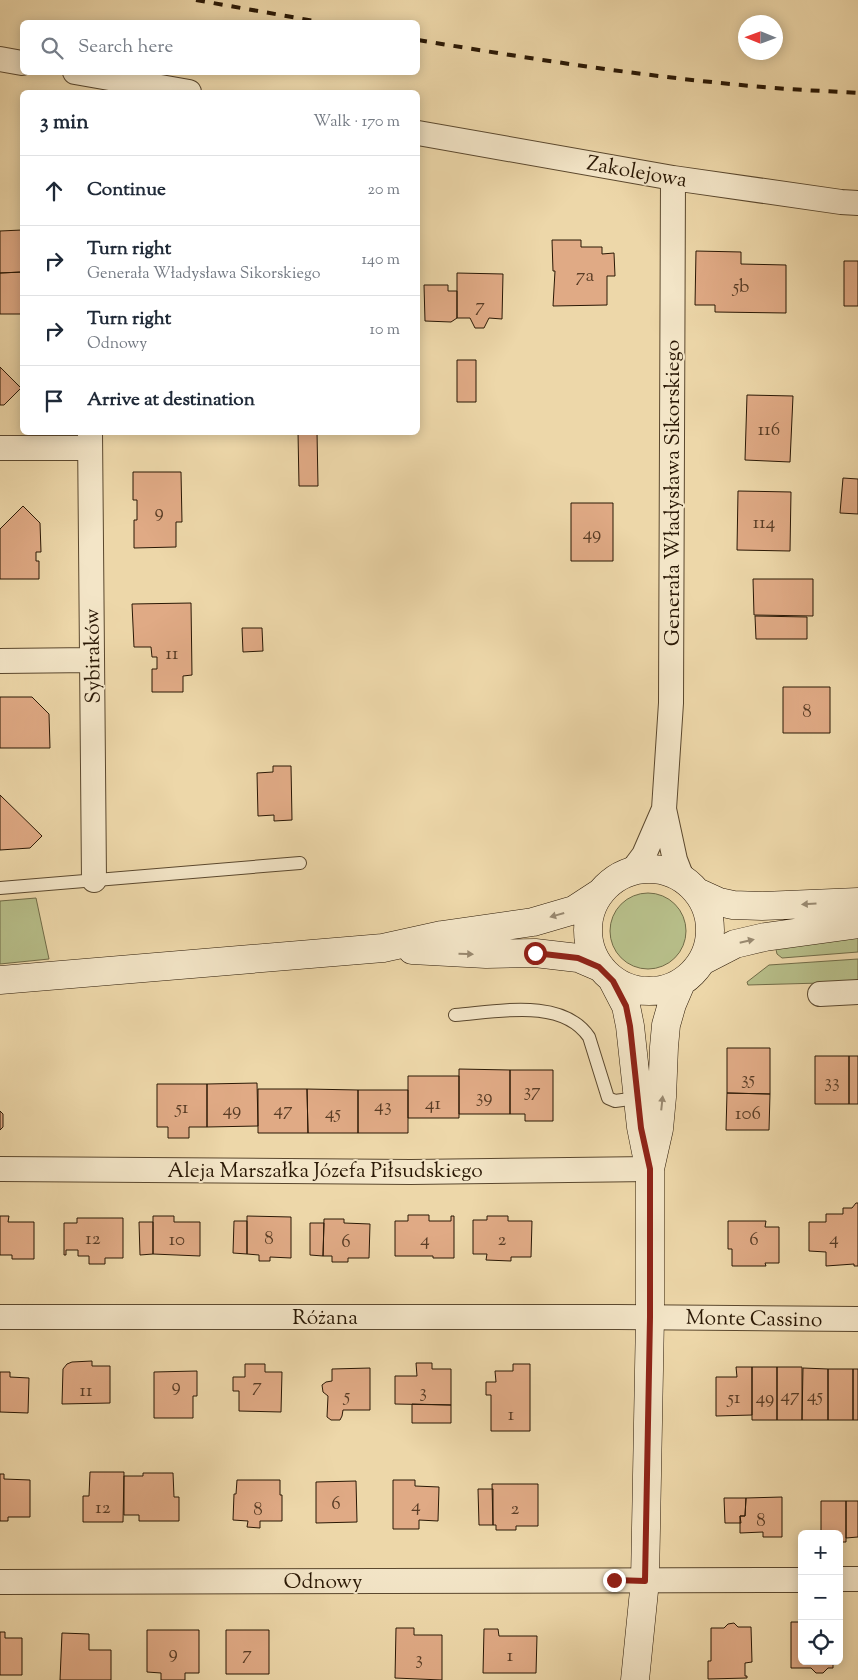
<!DOCTYPE html>
<meta charset="utf-8">
<style>
body{margin:0;font-family:"Sorts Mill Goudy",serif;background:#f6f6f7;color:#1f2937}
.controls{position:absolute;right:15px;bottom:15px;display:grid;overflow:hidden;border-radius:8px;box-shadow:0 2px 12px #0003}
.controls button{width:45px;height:45px;display:grid;place-items:center;padding:0;border:0;border-bottom:1px solid #e0e1e3;background:#fff;color:#1f2937;font:25px sans-serif}
.compass{position:absolute;left:738px;top:15px;width:45px;height:45px;border-radius:50%;background:#fff;box-shadow:0 2px 12px #0003;rotate:271deg}
.stop{position:absolute;width:15px;height:15px;margin:-11px;border:4px solid #8f2418;border-radius:50%;background:#fff}
.stop.end{background:#8f2418;border-color:#fff;box-shadow:0 1px 5px #0008}
.list{margin:0;padding:0;list-style:none}
h2{display:flex;justify-content:space-between;align-items:center;height:65px;margin:0;padding:0 20px;font-size:21px}
h2 small{font-size:16px;font-weight:400;color:#747a83}
.list li{display:grid;grid-template-columns:32px 1fr auto;gap:15px;align-items:center;box-sizing:border-box;height:70px;padding:0 20px;border-top:1px solid #e0e1e3}
.list b{display:block;font-size:19px;white-space:nowrap}
.list p{margin:0;font-size:16px;white-space:nowrap;color:#747a83}
.list em{font-size:16px;font-style:normal;color:#747a83}
.icon{flex:none;width:28px;height:28px;fill:none;stroke:currentColor;stroke-width:2;stroke-linecap:round;stroke-linejoin:round}
.map{position:relative;flex:none;width:858px;height:1680px;overflow:hidden}
.search{position:absolute;background:#fff;box-shadow:0 2px 12px #0003;left:20px;top:20px;width:400px;height:55px;display:flex;align-items:center;gap:12px;box-sizing:border-box;padding:0 18px;border-radius:8px;color:#747a83;font-size:19px}
.panel{position:absolute;background:#fff;box-shadow:0 2px 12px #0003;left:20px;top:90px;width:400px;height:345px;border-radius:8px}
.map>svg:first-child{display:block}
.green{fill:#b7be89;stroke:#706b47}
.building{fill:#e0aa85;stroke:#2a1805}
.lines{fill:none;stroke-linecap:round;stroke-linejoin:round}
.lane-casing{stroke:#5b482e;stroke-width:14}
.street-casing{stroke:#5b482e;stroke-width:26}
.secondary-casing{stroke:#2a1805;stroke-width:29}
.lane{stroke:#f3e5c7;stroke-width:12}
.street{stroke:#f3e5c7;stroke-width:24}
.secondary{stroke:#f3e5c7;stroke-width:28}
.rail{stroke:#2a1805;stroke-width:4;stroke-dasharray:9 9;stroke-linecap:butt}
.oneway{fill:#998970}
.route{stroke:#8f2418;stroke-width:6}
.labels{text-anchor:middle;stroke-width:4;stroke-linejoin:round;paint-order:stroke}
.number-label{font-size:19px;fill:#583c25}
.street-label{font-size:21px;fill:#2a1805;stroke:#f3e5c7}
</style>
<div class="map">
<svg width="858" height="1680" viewBox="0 0 858 1680">
<rect width="100%" height="100%" fill="#edd7a9"/>
<filter id="stains"><feTurbulence type="fractalNoise" baseFrequency=".004" numOctaves="4"/><feColorMatrix values="0 0 0 0 .2 0 0 0 0 .09 0 0 0 0 .02 0 0 0 .5 -.17"/></filter>
<radialGradient id="worn" r=".72"><stop offset=".6" stop-color="#630" stop-opacity="0"/><stop offset="1" stop-color="#630" stop-opacity=".3"/></radialGradient>
<path class="green" d="M610 931a38 38 0 1 1 76 0a38 38 0 1 1-76 0Z
M36 898 49 959 0 964V901Z
M858 933V952L782 958 777 954 775 945Z
M858 959V982L748 985 747 982 769 965Z"/>
<path class="building" d="M22 230V272L0 273V231Z
M552 240H581V247H602V254L614 253 615 276H607V305L553 306 555 271H553Z
M696 251 741 252V264L786 265V313L715 312V305H695Z
M844 261H858V306H844Z
M22 272V314H0V273Z
M457 273 503 274 502 319 489 318 484 328H475L470 318H457Z
M424 285H448V291H457V318L451 322 425 321Z
M457 360H476V402H457Z
M0 367 21 388 4 405H0Z
M747 395 793 396 790 462 745 460Z
M298 432H317L318 486H299Z
M133 472H181L182 522H176V547L134 548V520H137V500H133Z
M843 478 858 479V514L840 513Z
M738 491 791 492 790 551 737 550Z
M571 503H613V561H571Z
M23 506 40 523 41 552H36V561H39V579H0V529Z
M753 579H813V616L754 615Z
M191 603 192 675 183 676V692H152V669H157V657H152L151 647H134L132 604Z
M755 616 807 617V639H756Z
M242 628H262L263 651 243 652Z
M783 687H830V733H783Z
M0 697H32L49 714 50 748H0Z
M273 766H291L292 820 274 821V815L258 816 257 773 273 772Z
M0 795 42 836 30 848 0 850Z
M727 1048H770V1094L727 1093Z
M815 1056H849V1104H815Z
M849 1056H858V1104H849Z
M459 1069 510 1070V1114H459Z
M510 1070H553V1121H525V1114H510Z
M408 1076H459V1118H408Z
M257 1083 258 1126 207 1127V1084Z
M157 1084H207V1127H189V1138H168V1127H157Z
M258 1089H307L308 1133H258Z
M307 1089 358 1090V1133H308Z
M358 1090H408V1133H358Z
M727 1093 770 1094 769 1130H726Z
M0 1111 3 1114V1127L0 1130Z
M856 1203H858V1266H854V1264L826 1266V1252L809 1251V1222H826V1214H843V1208H852Z
M408 1215H429V1221H451V1216H454V1258H433V1256H395V1221H408Z
M0 1216H9L8 1222H34V1259H12V1255H0Z
M153 1216H174V1222H200V1256L153 1254Z
M247 1216 291 1217V1258L270 1257V1261H259V1255L247 1254Z
M487 1216H508V1221H532L531 1257H511V1261L486 1260 487 1254H473V1220H487Z
M77 1218H123V1258H105V1264H89V1256H78V1250H66V1255H64V1223H77Z
M324 1219H344V1223L370 1224 369 1258H348V1262H332V1256H323Z
M234 1221H247V1254L233 1253Z
M728 1221H766L765 1227H779V1263H765L766 1266H732V1249H728Z
M139 1222H153V1254L140 1255Z
M310 1223H324L323 1256 310 1255Z
M92 1361V1366H110V1403L62 1404 63 1369 67 1364 72 1362Z
M416 1363H432V1369H451V1405L395 1404V1376H417Z
M245 1364H265V1372H282L281 1412 239 1411V1391H233V1377H245Z
M513 1364H530V1431H491V1395H486V1382H496L495 1371H513Z
M736 1367H752V1415L716 1416V1377H737Z
M752 1367H777V1420H752Z
M777 1367H802V1420H777Z
M370 1368V1410H343L342 1416 340 1420H331L327 1417 328 1396 323 1392 322 1385 326 1382 332 1381V1369Z
M803 1368 828 1369V1420H802Z
M828 1369H853V1420H828Z
M853 1369H858V1420H853Z
M197 1371V1396H193V1418H154V1372Z
M0 1372H10V1377L29 1378 28 1413 0 1412Z
M412 1404 451 1405V1423H412Z
M90 1472H124L123 1522H83V1496H89Z
M143 1473H173L174 1497H179V1521H139V1515H124V1476H143Z
M0 1474H4V1479L30 1480V1517H8V1521H0Z
M237 1480H280V1495H282V1521H260V1528L247 1527 248 1521 233 1520 234 1494H236Z
M393 1480H415V1486L439 1487 438 1521 419 1520V1529H393Z
M356 1481 357 1522 316 1523V1482Z
M492 1484H538V1526H516V1530H496V1525H493Z
M478 1489H493V1525H479Z
M782 1497V1537H763V1532L740 1533V1516H745L746 1498Z
M724 1498H746L745 1516H740L741 1523H725Z
M821 1501H846V1542H839V1534H821Z
M846 1501H858V1537L846 1538Z
M791 1622H802V1661H833V1668H828L823 1673H816L811 1668H791Z
M734 1623 738 1627H751L752 1662 745 1663V1676H747V1678L708 1679V1661H711V1628H724L728 1624Z
M396 1628H414V1635H442V1680L395 1678Z
M484 1629H498L499 1636H537L536 1673H483Z
M147 1630H199V1673H185V1680H161V1673L147 1672Z
M226 1630H269V1674H226Z
M0 1632H5V1638H22V1675H0Z
M62 1633 89 1634V1650H111V1680H60Z"/>
<g class="lines">
<g class="lane-casing">
<path id="lane" d="M0 888 300 863
M455 1015C496 1012 562 997 589 1037L608 1098 615 1101 637 1098"/>
</g>
<g class="street-casing">
<path id="street" d="M0 59 22 63
M75 72 189 92
M418 133 673 178 841 202 858 203
M673 178 671 703 664 809 675 860 682 878
M90 432 94 880
M0 448H90
M0 661 92 660
M632 871 644 855 664 809
M820 994 858 992
M0 1169 411 1172 650 1169
M0 1317H618L858 1319
M839 1579H858
M0 1582 802 1580"/>
</g>
<g class="secondary-casing">
<path id="secondary" d="M588 930a61 61 0 1 1 122 0a61 61 0 1 1-122 0Z
M697 892 719 902 733 905 762 906 858 902
M412 950 486 954 535 953 578 958 599 967
M702 961 735 944 765 937 858 924
M0 980 383 948 442 935 533 922 574 910 600 893
M613 981 626 1006 630 1026 641 1127 647 1157
M635 1680 645 1581 650 1317V1169L659 1129 662 1097 664 1047 666 1025 672 1004 681 983"/>
</g>
<use href="#lane" class="lane"/>
<use href="#street" class="street"/>
<use href="#secondary" class="secondary"/>
<path class="rail" d="M196 0 320 22
M418 40C532 59 647 77 763 87 795 90 826 91 858 93"/>
</g>
<defs><path id="oneway-solid" d="M-6-.8H1V-3.2L6.5 0L1 3.2V.8H-6Z" transform="scale(1.25)"/></defs>
<g class="oneway">
<use href="#oneway-solid" transform="translate(809 904) rotate(177)"/>
<use href="#oneway-solid" transform="translate(557 915) rotate(164)"/>
<use href="#oneway-solid" transform="translate(747 941) rotate(-13)"/>
<use href="#oneway-solid" transform="translate(466 954) rotate(2)"/>
<use href="#oneway-solid" transform="translate(662 1103) rotate(-84)"/>
</g>
<g class="lines">
<path class="route" d="M535 953 578 958 599 967 613 981 626 1006 630 1026 641 1128 650 1169V1317L645 1581 614 1580"/>
</g>
<g class="labels">
<g class="number-label">
<text x="585" y="281">7a</text>
<text x="741" y="292">5b</text>
<text x="480" y="311">7</text>
<text x="769" y="435">116</text>
<text x="159" y="517">9</text>
<text x="764" y="528">114</text>
<text x="592" y="539">49</text>
<text x="172" y="659">11</text>
<text x="807" y="717">8</text>
<text x="748" y="1084">35</text>
<text x="832" y="1087">33</text>
<text x="532" y="1096">37</text>
<text x="484" y="1102">39</text>
<text x="433" y="1109">41</text>
<text x="383" y="1111">43</text>
<text x="182" y="1113">51</text>
<text x="232" y="1115">49</text>
<text x="283" y="1115">47</text>
<text x="333" y="1118">45</text>
<text x="748" y="1119">106</text>
<text x="93" y="1244">12</text>
<text x="269" y="1244">8</text>
<text x="834" y="1244">4</text>
<text x="177" y="1245">10</text>
<text x="425" y="1245">4</text>
<text x="502" y="1245">2</text>
<text x="754" y="1245">6</text>
<text x="346" y="1247">6</text>
<text x="176" y="1391">9</text>
<text x="257" y="1391">7</text>
<text x="86" y="1396">11</text>
<text x="423" y="1397">3</text>
<text x="347" y="1401">5</text>
<text x="790" y="1401">47</text>
<text x="815" y="1401">45</text>
<text x="734" y="1403">51</text>
<text x="765" y="1403">49</text>
<text x="511" y="1420">1</text>
<text x="336" y="1509">6</text>
<text x="416" y="1511">4</text>
<text x="103" y="1513">12</text>
<text x="515" y="1514">2</text>
<text x="258" y="1515">8</text>
<text x="761" y="1526">8</text>
<text x="173" y="1658">9</text>
<text x="247" y="1659">7</text>
<text x="510" y="1661">1</text>
<text x="419" y="1664">3</text>
</g>
<g class="street-label">
<text transform="translate(637 171) rotate(10)" y="7">Zakolejowa</text>
<text transform="translate(672 493) rotate(-90)" y="7">Generała Władysława Sikorskiego</text>
<text transform="translate(92 656) rotate(-91)" y="7">Sybiraków</text>
<text x="325" y="1177">Aleja Marszałka Józefa Piłsudskiego</text>
<text x="325" y="1324">Różana</text>
<text transform="translate(754 1318) rotate(1)" y="7">Monte Cassino</text>
<text x="323" y="1588">Odnowy</text>
</g>
</g>
<rect width="100%" height="100%" filter="url(#stains)"/>
<rect width="100%" height="100%" fill="url(#worn)"/>
</svg>
<div class="controls">
<button>+</button>
<button>−</button>
<button><svg class="icon" aria-label="locate" viewBox="0 0 24 24"><circle cx="12" cy="12" r="6"/><path d="M12 2v4M12 18v4M2 12h4M18 12h4"/></svg></button>
</div>
<svg class="compass" viewBox="-18 -18 36 36"><path d="M0-13l5 13h-10z" fill="#e53935"/><path d="M0 13l5-13h-10z" fill="#747a83"/></svg>
<div class="stop" style="left:535px;top:953px"></div>
<div class="stop end" style="left:614px;top:1580px"></div>
<div class="search"><svg class="icon" aria-label="search" viewBox="0 0 24 24"><circle cx="10" cy="10" r="6"/><path d="M15 15l6 6"/></svg>Search here</div>
<section class="panel">
<h2>3 min<small>Walk · 170 m</small></h2>
<ul class="list">
<li><svg class="icon" aria-label="ahead" viewBox="0 0 24 24"><path d="M12 20V5M6 11l6-6 6 6"/></svg><div><b>Continue</b></div><em>20 m</em></li>
<li><svg class="icon" aria-label="right" viewBox="0 0 24 24"><path d="M7 20v-9h11M14 6l5 5-5 5"/></svg><div><b>Turn right</b><p>Generała Władysława Sikorskiego</p></div><em>140 m</em></li>
<li><svg class="icon" aria-label="right" viewBox="0 0 24 24"><path d="M7 20v-9h11M14 6l5 5-5 5"/></svg><div><b>Turn right</b><p>Odnowy</p></div><em>10 m</em></li>
<li><svg class="icon" aria-label="arrive" viewBox="0 0 24 24"><path d="M6 21V4h12l-3 4 3 4H6"/></svg><div><b>Arrive at destination</b></div></li>
</ul>
</section>
</div>
